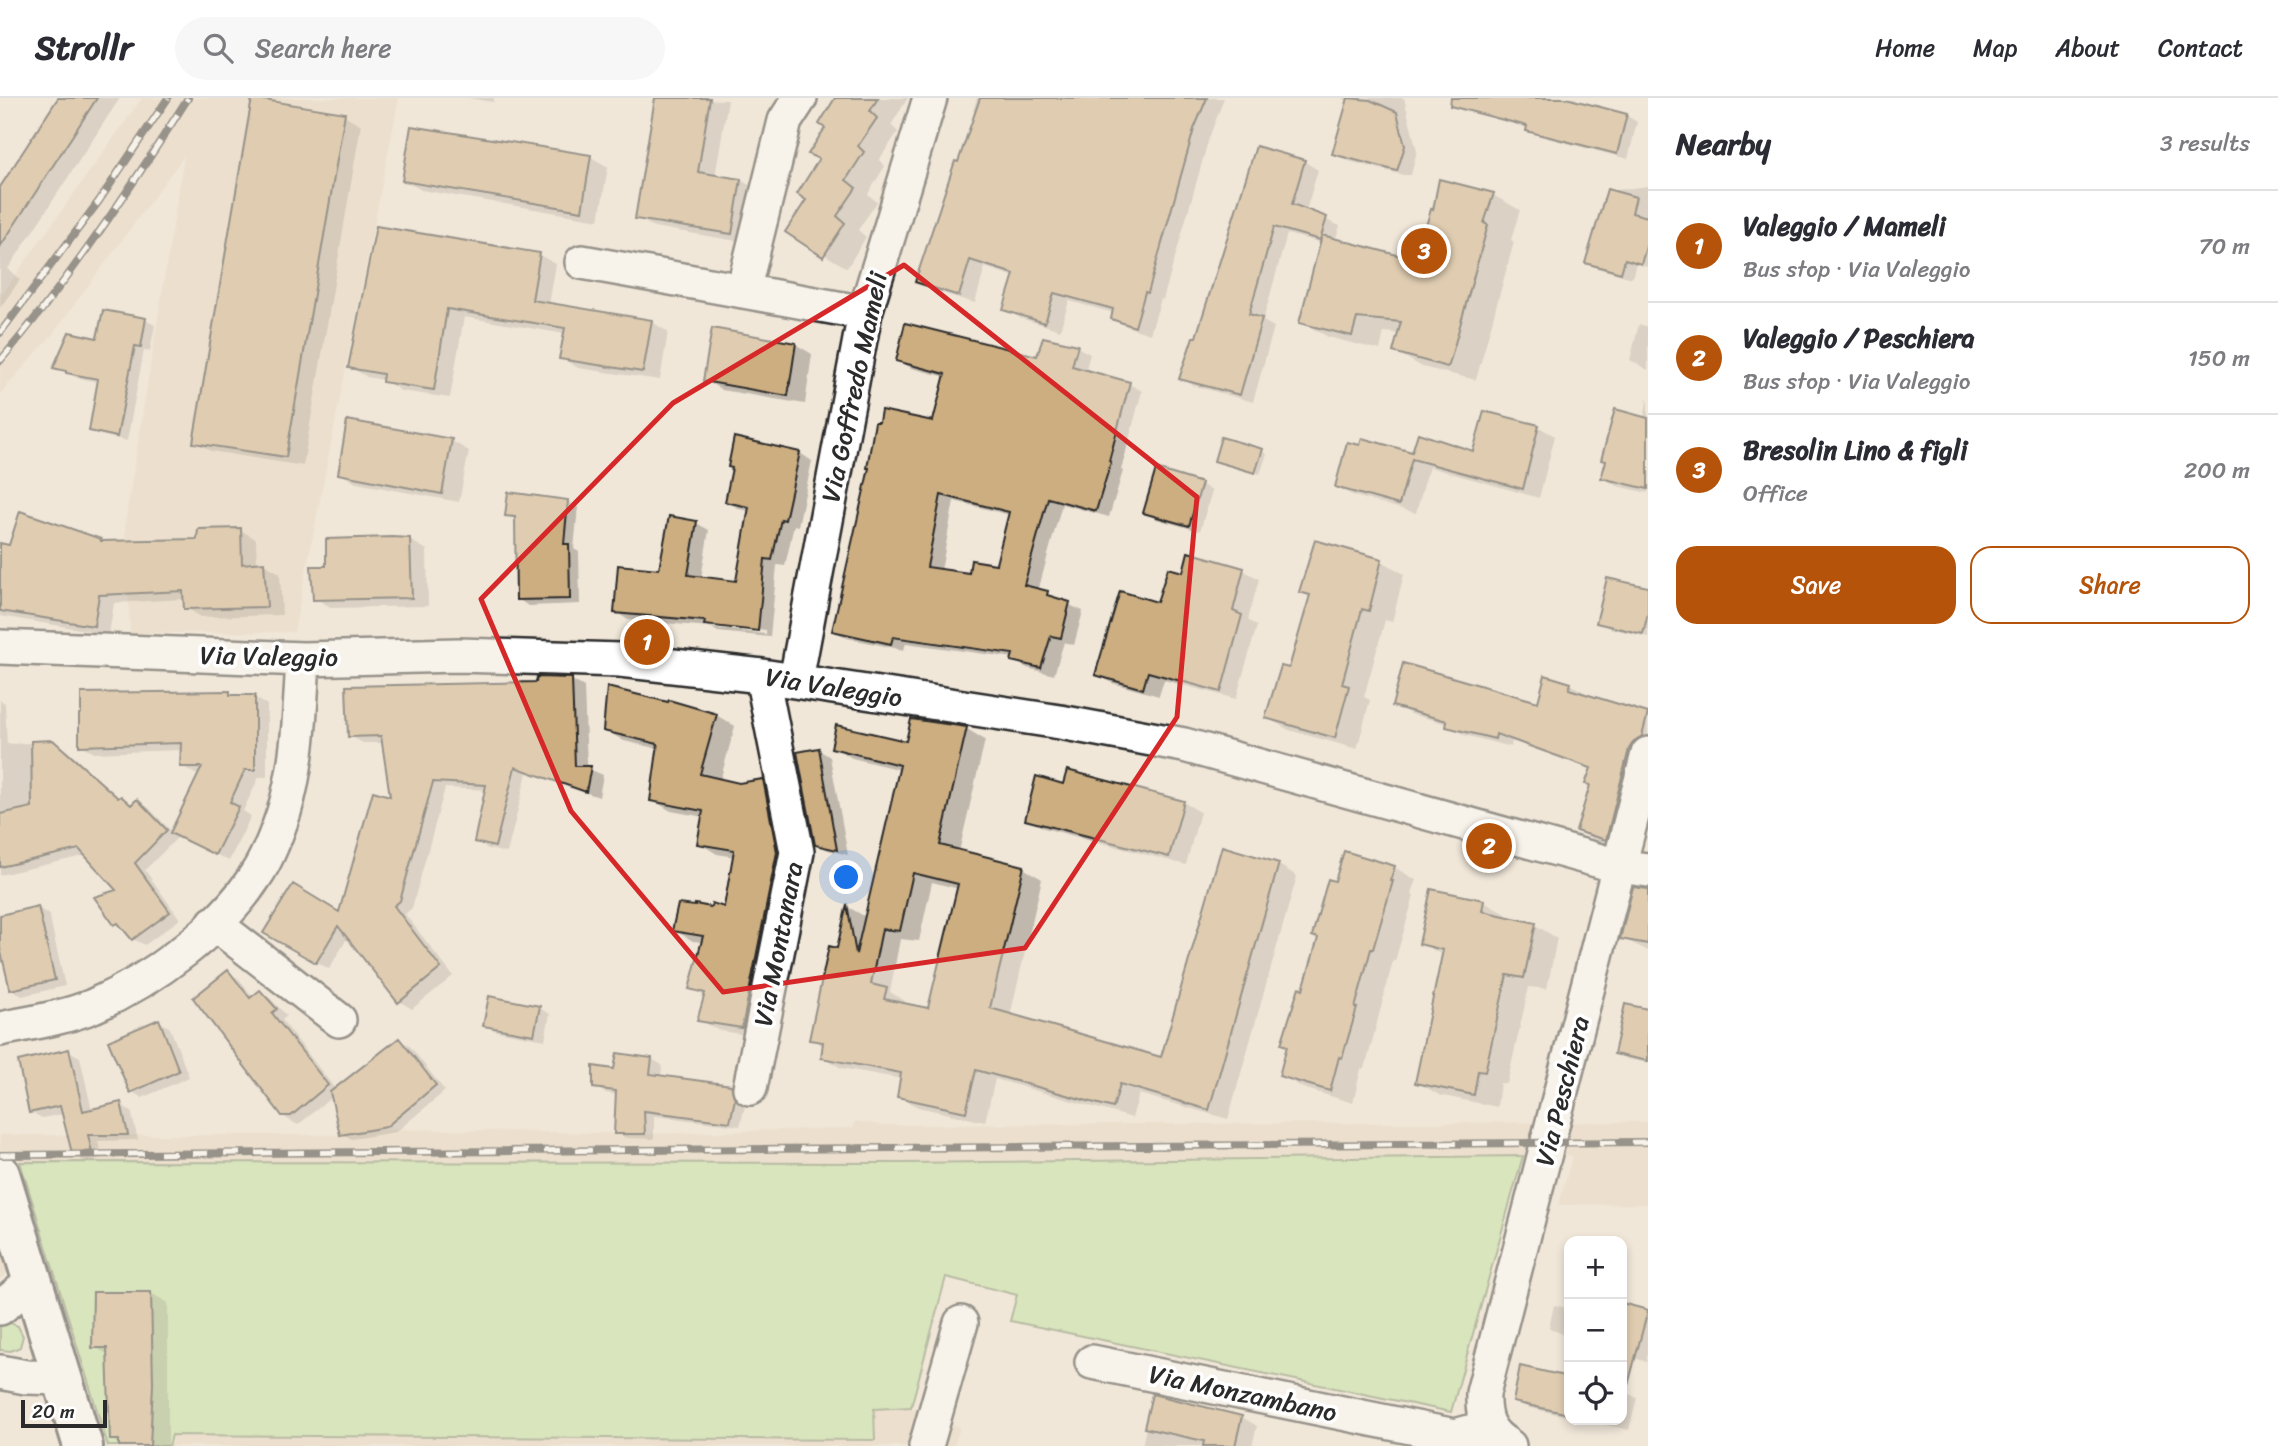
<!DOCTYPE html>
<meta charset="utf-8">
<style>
body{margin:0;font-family:Sriracha,sans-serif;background:#f7f7f7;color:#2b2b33}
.controls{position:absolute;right:21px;bottom:21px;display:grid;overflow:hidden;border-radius:14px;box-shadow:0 4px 10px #0003}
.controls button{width:63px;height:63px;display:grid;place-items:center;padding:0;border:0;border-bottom:2px solid #e1e1e2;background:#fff;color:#2b2b33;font:35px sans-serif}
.scale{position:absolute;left:21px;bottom:18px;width:86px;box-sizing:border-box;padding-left:7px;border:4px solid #2b2b2b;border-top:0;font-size:19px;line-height:24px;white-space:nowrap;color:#2b2b2b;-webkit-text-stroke:5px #fff;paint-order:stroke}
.you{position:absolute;left:847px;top:780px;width:24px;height:24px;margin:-18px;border:5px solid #fff;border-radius:50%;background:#1a73e8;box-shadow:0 0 0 10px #1a73e833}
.badge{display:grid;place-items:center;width:46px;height:46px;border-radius:50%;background:#b45309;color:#fff;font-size:23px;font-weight:700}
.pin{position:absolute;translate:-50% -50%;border:4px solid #fff;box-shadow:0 2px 7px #0006}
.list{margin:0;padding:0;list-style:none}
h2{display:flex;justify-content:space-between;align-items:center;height:91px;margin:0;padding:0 28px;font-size:30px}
h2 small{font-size:23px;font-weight:400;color:#7c7c81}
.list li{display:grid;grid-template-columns:46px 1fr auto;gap:21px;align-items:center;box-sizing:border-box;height:112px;padding:0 28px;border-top:2px solid #e1e1e2}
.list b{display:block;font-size:26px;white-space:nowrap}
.list p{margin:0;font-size:23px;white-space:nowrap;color:#7c7c81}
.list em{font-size:23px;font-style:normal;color:#7c7c81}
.actions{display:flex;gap:14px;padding:21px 28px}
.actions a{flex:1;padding:16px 0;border:2px solid #b45309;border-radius:21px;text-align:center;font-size:24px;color:#b45309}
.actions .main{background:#b45309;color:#fff}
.icon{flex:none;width:38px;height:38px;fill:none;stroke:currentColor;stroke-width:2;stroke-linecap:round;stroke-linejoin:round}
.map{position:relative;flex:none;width:1648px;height:1348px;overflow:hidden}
header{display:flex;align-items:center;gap:42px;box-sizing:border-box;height:98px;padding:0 35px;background:#fff;border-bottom:2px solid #e1e1e2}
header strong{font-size:33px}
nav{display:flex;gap:38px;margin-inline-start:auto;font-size:24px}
.search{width:490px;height:63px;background:#f7f7f7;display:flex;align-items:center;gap:18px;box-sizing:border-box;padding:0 24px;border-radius:38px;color:#7c7c81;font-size:26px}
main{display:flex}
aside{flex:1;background:#fff}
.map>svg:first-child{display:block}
.built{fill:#e6d6bf}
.green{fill:#bde29c;stroke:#748664;stroke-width:2}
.shadow{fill:#0003;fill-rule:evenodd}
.building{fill:#cdae81;stroke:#2b2b2b;stroke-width:2;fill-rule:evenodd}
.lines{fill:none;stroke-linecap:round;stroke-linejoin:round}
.minor-casing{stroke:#2b2b2b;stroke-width:38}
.tertiary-casing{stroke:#2b2b2b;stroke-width:44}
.minor{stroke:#fff;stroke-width:33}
.tertiary{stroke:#fff;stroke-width:38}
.rail-casing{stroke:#2b2b2b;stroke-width:8}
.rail{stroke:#fff;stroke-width:5;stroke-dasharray:16;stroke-linecap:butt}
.marked{fill:none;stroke:#d62828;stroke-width:5;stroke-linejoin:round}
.labels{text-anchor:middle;stroke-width:7;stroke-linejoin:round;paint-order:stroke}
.street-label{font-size:26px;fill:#2b2b2b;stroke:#fff}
</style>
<header>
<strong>Strollr</strong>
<div class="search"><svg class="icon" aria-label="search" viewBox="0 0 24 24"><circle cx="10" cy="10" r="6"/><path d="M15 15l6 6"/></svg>Search here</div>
<nav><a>Home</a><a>Map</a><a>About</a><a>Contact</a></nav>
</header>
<main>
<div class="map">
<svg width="1648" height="1348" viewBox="0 0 1648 1348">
<rect width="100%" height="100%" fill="#f0e7d9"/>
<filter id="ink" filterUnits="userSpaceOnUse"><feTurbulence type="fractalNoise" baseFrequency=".0143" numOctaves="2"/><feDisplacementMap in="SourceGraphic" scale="14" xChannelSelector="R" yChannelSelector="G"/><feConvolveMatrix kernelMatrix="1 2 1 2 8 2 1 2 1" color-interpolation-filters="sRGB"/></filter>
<g filter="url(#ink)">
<path class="built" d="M142 0H399L294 534 130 535 125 425 184 58 52 237 0 296V199Z
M855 1023 881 1027 1648 1024V1106L1559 1107 1572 1058 904 1065H0V1037H340L368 1032 399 1031 645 1036 853 1030Z
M0 1108 17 1166 0 1181Z
M910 1309 960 1329 954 1348H169L171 1337 875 1342 874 1310Z"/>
<path class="green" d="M1523 1058 1451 1314 1010 1223 1017 1197 946 1179 911 1309 874 1311 875 1342 172 1337 169 1348H108L20 1064 904 1065Z
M8 1224 18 1228 23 1238 20 1249 11 1253 0 1252V1226Z"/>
<path class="shadow" d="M60 0H120L8 171 20 182 0 210V93Z
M468 0H494L493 4Z
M657 0 728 2 715 79 741 82 757 92 749 145 654 129 637 120Z
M837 0H908L891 27 898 34 879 62 885 68 868 96 877 104 858 132 866 139 847 170 787 134 808 101Z
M977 0H1224L1209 40 1163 202 1161 201 1150 236 1128 229 1113 221 1114 215 1069 203 1060 232 1020 220 1005 211 1015 179 985 169 975 205 932 192 917 183 977 15 973 13Z
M1341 0H1404L1417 53 1411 77H1403L1348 63 1334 55 1349 3Z
M1491 0H1576L1575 4 1626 17 1637 24 1628 61 1539 38 1529 30 1498 22 1487 16Z
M344 17 361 27 303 368 211 353 195 344Z
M413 30 591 59 608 69 599 122 421 92 404 82Z
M1257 50 1305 64 1318 72 1306 113 1340 128 1335 142 1417 165 1493 97 1520 112 1511 142 1514 144 1476 282 1422 269 1395 253 1400 236 1384 234 1380 252 1328 239 1301 224 1322 145 1287 136 1263 223 1274 229 1253 304 1195 288 1181 280 1198 241Z
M1648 88V169L1636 165 1632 180 1597 170 1587 164 1608 93Z
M377 130 539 157 556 166 549 207 652 224 668 234 660 282 578 270 561 260 565 236 464 219 450 300 401 293 384 282 367 279 350 269Z
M145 222 155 227 150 253 144 252 127 343 100 337 91 332 100 284 77 280 56 269 99 242Z
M1639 226 1648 229V272L1630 262Z
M795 246 812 256 805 306 722 292 705 282Z
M1077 249 1090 256 1085 274 1129 286 1142 293 1121 372 1123 373 1109 419 1062 406 1038 493 1083 513 1074 547 1064 544 1054 577 1027 570 1013 562 1014 560 906 545 904 552 847 540 834 533 934 325 946 279 911 270 898 262 1039 260ZM954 403 1010 417 998 468 970 477 941 473Z
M1648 298V395L1617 388 1603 380 1644 320Z
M1485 315 1539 329 1555 338 1539 400 1429 369 1416 415 1354 398 1337 389 1361 349 1413 356 1475 355Z
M349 324 452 343 469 353 459 404 356 385 340 375Z
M1262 353 1267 356 1260 376 1216 362Z
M800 355 812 363 798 428 794 427 785 468 777 467 770 539 718 534 710 529 628 522 616 514 660 473 696 425 709 432 701 480 737 485 750 413 739 411 727 403ZM709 526 766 532V536L712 530Z
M1201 386 1212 393 1200 433 1156 421 1145 414Z
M567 403 578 409 574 451 579 454 580 506 528 508 518 501 517 423 507 417Z
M240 432 256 441 257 467 264 466 280 475 282 517 201 519 186 510 185 501 114 505 109 536 0 518V447L11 448 100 443 104 445 199 442Z
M410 442 427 452 428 508 332 510 315 500 327 469Z
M1316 444 1382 463 1404 476 1392 524 1385 522 1364 599 1370 602 1357 651 1289 632 1267 620 1290 573 1311 500 1301 494Z
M1243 472 1259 481 1248 522 1257 528 1236 601 1164 582 1159 598 1112 585 1097 576 1185 476Z
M1608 482 1648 491V539L1609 530 1598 524Z
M572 582 584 589 587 670 603 677 599 699 527 675 507 755 488 751 476 743 487 692 445 690 412 810 405 816 453 878 412 911 399 903 348 839 329 871 265 834 340 816 392 701 383 645H363L350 638 537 585Z
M1570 586 1586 595 1585 598 1648 617V655L1622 750 1594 742 1578 733 1591 687 1592 672 1512 643 1511 649 1464 637 1448 626 1410 616 1394 607H1539Z
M230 594 238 599H254L267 607V679H259L243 713 251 718 229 763 179 738 145 772 180 821 145 847 133 841 125 831 115 825 119 793 88 757 0 777V602L5 605 7 646 53 644 65 651 121 701 134 707 137 703 148 709 172 734 201 676H195L182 668 183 652 94 655 81 647Z
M716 617 735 628 720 683 739 687 762 682 781 693 796 766 761 940 718 932 699 922 706 899 691 890 703 844 693 843 674 832 725 811 735 759 717 756 699 745 704 719 671 713 652 702 659 651 624 643 605 632Z
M913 623 967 631 985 642 959 754 1023 770 1042 781 1010 918 1162 961 1223 751 1279 767 1297 778 1228 1021 1139 996 1132 1020 995 981 985 1024 918 1009 899 998 902 981 841 970 823 959 824 948 811 941 838 852 848 809 866 819 901 672 852 660 833 649 907 645ZM932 784 959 791 930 912 904 907 905 903 890 894 900 841 919 843Z
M819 652 830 659 848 757 828 752 817 746Z
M1183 704 1200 714 1186 767 1044 730 1027 721Z
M1394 769 1416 782 1412 796 1414 798 1395 863H1393L1365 971H1361L1353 1005 1303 990 1281 977 1288 949 1283 946 1305 893 1336 785Z
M1635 791 1648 792V853L1622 840Z
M1484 803 1506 816 1505 820 1535 827 1557 840 1547 891 1529 889 1507 986 1500 985 1497 1009 1439 997 1417 984 1444 858 1421 845Z
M38 810 49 816 65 888 22 898 11 891 0 842V818Z
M228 874 239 881 254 900 260 894 271 901 287 918 282 922 336 992 399 942 409 947 445 993 396 1034 352 1041 342 1036 333 998 298 1027 287 1021 195 900Z
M1626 908 1648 912V965L1626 961 1616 955Z
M539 910 550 916 545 942 496 933 485 927Z
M159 923 170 930 189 979 142 1000 131 993Z
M69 953 80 959 92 1013 120 1006 131 1013 138 1042 98 1043 102 1060 86 1064 75 1058 63 1016 42 1020 31 1014Z
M652 961 662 967 661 980 731 989 741 995 745 1008 740 1028 654 1018V1041L626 1040 616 1035 618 997 605 995 595 989 615 972Z
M151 1195 168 1205V1348H121L111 1341 109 1257 94 1249Z
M1554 1207 1569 1210V1239L1549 1230Z
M1625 1208 1648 1214 1647 1264 1622 1256V1220Z
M1522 1270 1569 1280V1319L1526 1309 1515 1303Z
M1622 1292 1637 1300 1629 1332 1584 1322H1622Z
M1153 1298 1242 1319 1257 1328 1252 1348H1142Z"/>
<path class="building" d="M58 0H97L0 149V89Z
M252 0 345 15 286 359 193 345Z
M655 0H710L698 74 741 81 732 136 635 121Z
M835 0H878L870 13 877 20 858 48 864 54 846 82 856 90 837 118 845 125 823 159 785 134 806 102 797 96 819 61 808 56 825 30 819 26Z
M980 0H1207L1194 31 1148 195 1145 194 1135 229 1111 221 1113 211 1054 195 1045 225 1003 212 1014 176 970 162 959 198 915 184 955 63 958 64Z
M1348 0 1370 2 1397 14 1405 48 1397 73 1332 56Z
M1451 0H1566L1627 16 1617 56 1526 33 1527 28 1450 8Z
M411 28 591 57 582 113 402 83Z
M1256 48 1305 62 1292 106 1327 119 1320 142 1274 129 1249 216 1262 220 1240 297 1179 281 1193 239H1196Z
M1439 81 1494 95 1484 125 1488 127 1449 267 1447 269 1393 254 1401 224 1357 220 1352 238 1299 225 1322 137 1416 162 1431 111 1433 112Z
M1607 91 1636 99 1632 115 1648 119V142L1641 166 1625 161 1621 175 1585 165Z
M376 128 540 155 532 202 652 222 643 274 559 261 565 230 447 211 434 292 382 284 383 276 348 270Z
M103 212 146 220 141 249 135 248 117 339 89 333 98 281 66 275V273L53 270 69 234 97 240Z
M905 225 1037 258 1043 239 1078 247 1072 268 1130 284 1109 363 1111 364 1096 413 1048 400 1024 487 1048 493 1047 497 1070 504 1061 540 1051 538 1041 570 1011 563 1013 556 893 539 891 546 832 533 869 370H867L875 324H879L881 312 933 323 945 276 896 263ZM941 397 1009 414 996 466 971 462 969 475 927 469Z
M712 230 796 245 788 298 703 283Z
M1615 311 1648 320V391L1601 380 1606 363 1601 362Z
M1484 313 1539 327 1523 391 1412 361 1399 407 1335 389 1347 344 1360 347 1362 340 1412 354 1418 335 1473 353Z
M347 322 452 341 442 396 338 376Z
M734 339 800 354 785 422 781 421 772 462 765 461 758 533 704 527 705 523 614 515 618 467 659 471 669 418 697 423 688 477 736 483 749 409 725 404 732 370 728 369Z
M1221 339 1263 351 1255 375 1214 363Z
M1156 371 1202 385 1189 428 1143 415Z
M508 394 568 402 564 446H569L570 501 516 502 515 419 505 418Z
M20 413 101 441V443L197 441 198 431 241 430 242 466 264 464 267 509 184 511 183 493 99 497 94 528 0 513V445L9 447Z
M392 439 410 440 412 500 313 502 311 468H326V441Z
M1315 442 1382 461 1369 513 1362 511 1342 586 1349 588 1335 640 1265 620 1281 568 1289 570 1310 497 1299 494Z
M1188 454 1244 470 1233 513 1242 517 1221 594 1148 574 1143 591 1095 577 1120 493 1157 504 1168 470 1183 474Z
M1607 480 1648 489V515L1643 536 1596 525Z
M1403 565 1538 604 1545 577 1571 585 1569 591 1648 615 1642 638 1634 643 1629 651 1606 742 1576 733 1590 687 1585 686 1591 670 1496 636 1495 641 1446 629 1447 623 1392 608Z
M537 579 572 580 575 668H591L586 694 515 669 495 749 474 744 486 687 433 684 400 803 394 808 441 870 398 905 338 828 316 865 263 835 293 786 339 814 373 693 390 698 381 638 348 639 346 588 536 584Z
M607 589 668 604 669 602 717 616 700 676 739 685 763 681 777 754 742 930 697 923 705 895 689 891 703 838 672 833 678 806 695 808V806L711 809 712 805 724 809 734 752 697 746 703 713 650 703 658 646 603 633Z
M230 593V597H255V672H245L230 704 239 709 215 757 170 735 202 669H180L181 645 79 648V616L81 615V595Z
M911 621 967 629 940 747 1024 768 990 910 1161 959 1222 748 1279 765 1209 1012 1120 986 1113 1010 976 972 966 1014 897 999 901 975 821 960 823 944 809 942 829 848 837 850 847 806 856 856 900 667 831 650 836 627 906 643ZM913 775 958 786 928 910 884 901 887 890 871 886 882 831 900 833Z
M53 642 118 700 121 698 131 707 137 701 167 732 135 765 170 814 132 842 118 825 114 827 94 799 116 792 79 751 0 769V716L32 709 31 643Z
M819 650 837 752 815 747 797 654Z
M1067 672 1184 703 1169 759 1025 722 1036 678 1063 686Z
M1344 753 1395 768 1390 783H1393L1373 851H1371L1355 910H1357L1342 960 1339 959 1330 993 1279 978 1287 948 1281 946 1299 889 1303 891 1318 840 1312 838 1328 781 1335 783Z
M1633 789 1648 791V846L1620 841Z
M1431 791 1484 802 1482 813 1536 825 1524 880 1507 877 1485 974 1478 973 1474 997 1415 985 1443 852 1419 846Z
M38 808 55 882 10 892 0 850V817Z
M228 872 250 900 260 892 277 911 272 915 328 987 291 1018H282L193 900Z
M489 898 540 908 534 937 483 928Z
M1625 906 1648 911V963L1614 956Z
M159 921 179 973 130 995 108 943Z
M399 940 436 987 386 1029 340 1037 330 994Z
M69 951 83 1013 121 1004 128 1037H88L92 1054 73 1059 60 1008 29 1015 18 963Z
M617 955 652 960 650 976 731 987 735 1001 730 1024 644 1013 645 1036H614L616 993 593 990V968L614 971Z
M93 1194H151L153 1286 150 1348H119V1342H110L107 1250H92Z
M1622 1205 1648 1212 1628 1287 1622 1286Z
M1520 1268 1569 1279V1316L1513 1304Z
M1152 1296 1242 1318 1235 1348H1203L1204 1343 1144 1330Z"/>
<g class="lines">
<g class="minor-casing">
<path id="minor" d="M582 164 865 215
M743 193 785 23 800 0
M0 549 303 561 458 557 620 562 762 578 1060 624 1184 647 1618 768 1648 772
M796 582 865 215 930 0
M214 825 339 922
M0 931C30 925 64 920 93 908 152 882 221 832 256 777 267 761 278 732 284 714 299 665 300 612 303 561
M750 990 797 754 762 578
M0 1210 32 1184
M1092 1264 1455 1338 1488 1329
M0 1274 26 1279 62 1280
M926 1348 961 1225
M1509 1348C1487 1335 1482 1320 1483 1295L1648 656"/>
</g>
<g class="tertiary-casing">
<path id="tertiary" d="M0 1076 83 1348"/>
</g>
<use href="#minor" class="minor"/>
<use href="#tertiary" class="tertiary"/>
<g class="rail-casing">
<path id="rail" d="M0 235 99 103 168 0
M0 263C70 181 130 91 188 0
M0 1057 1648 1044"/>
</g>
<use href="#rail" class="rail"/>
</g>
</g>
<path d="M0 0H1648V1348H0ZM904 167 1197 399 1177 619 1025 850 723 894 571 713 481 501 673 305Z" fill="#f0e7d9" fill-opacity=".55" fill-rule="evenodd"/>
<path class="marked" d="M904 167 1197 399 1177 619 1025 850 723 894 571 713 481 501 673 305Z"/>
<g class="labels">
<g class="street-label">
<text transform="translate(854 289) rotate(-78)" y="9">Via Goffredo Mameli</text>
<text transform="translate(269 558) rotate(1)" y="9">Via Valeggio</text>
<text transform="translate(834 589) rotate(9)" y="9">Via Valeggio</text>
<text transform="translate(778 846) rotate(-79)" y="9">Via Montanara</text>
<text transform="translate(1562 993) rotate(-76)" y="9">Via Peschiera</text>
<text transform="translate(1243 1295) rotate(12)" y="9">Via Monzambano</text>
</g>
</g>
</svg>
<div class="controls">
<button>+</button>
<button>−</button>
<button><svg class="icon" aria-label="locate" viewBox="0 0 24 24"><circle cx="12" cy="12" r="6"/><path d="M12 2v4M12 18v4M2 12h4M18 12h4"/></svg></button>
</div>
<div class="scale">20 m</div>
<div class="you"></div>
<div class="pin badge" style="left:647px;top:544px">1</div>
<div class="pin badge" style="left:1489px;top:748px">2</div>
<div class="pin badge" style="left:1424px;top:153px">3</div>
</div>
<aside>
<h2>Nearby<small>3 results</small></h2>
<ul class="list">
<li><span class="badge">1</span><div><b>Valeggio / Mameli</b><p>Bus stop · Via Valeggio</p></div><em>70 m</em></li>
<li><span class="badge">2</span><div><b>Valeggio / Peschiera</b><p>Bus stop · Via Valeggio</p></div><em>150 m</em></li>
<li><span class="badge">3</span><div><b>Bresolin Lino &amp; figli</b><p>Office</p></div><em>200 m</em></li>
</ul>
<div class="actions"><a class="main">Save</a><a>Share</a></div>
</aside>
</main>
